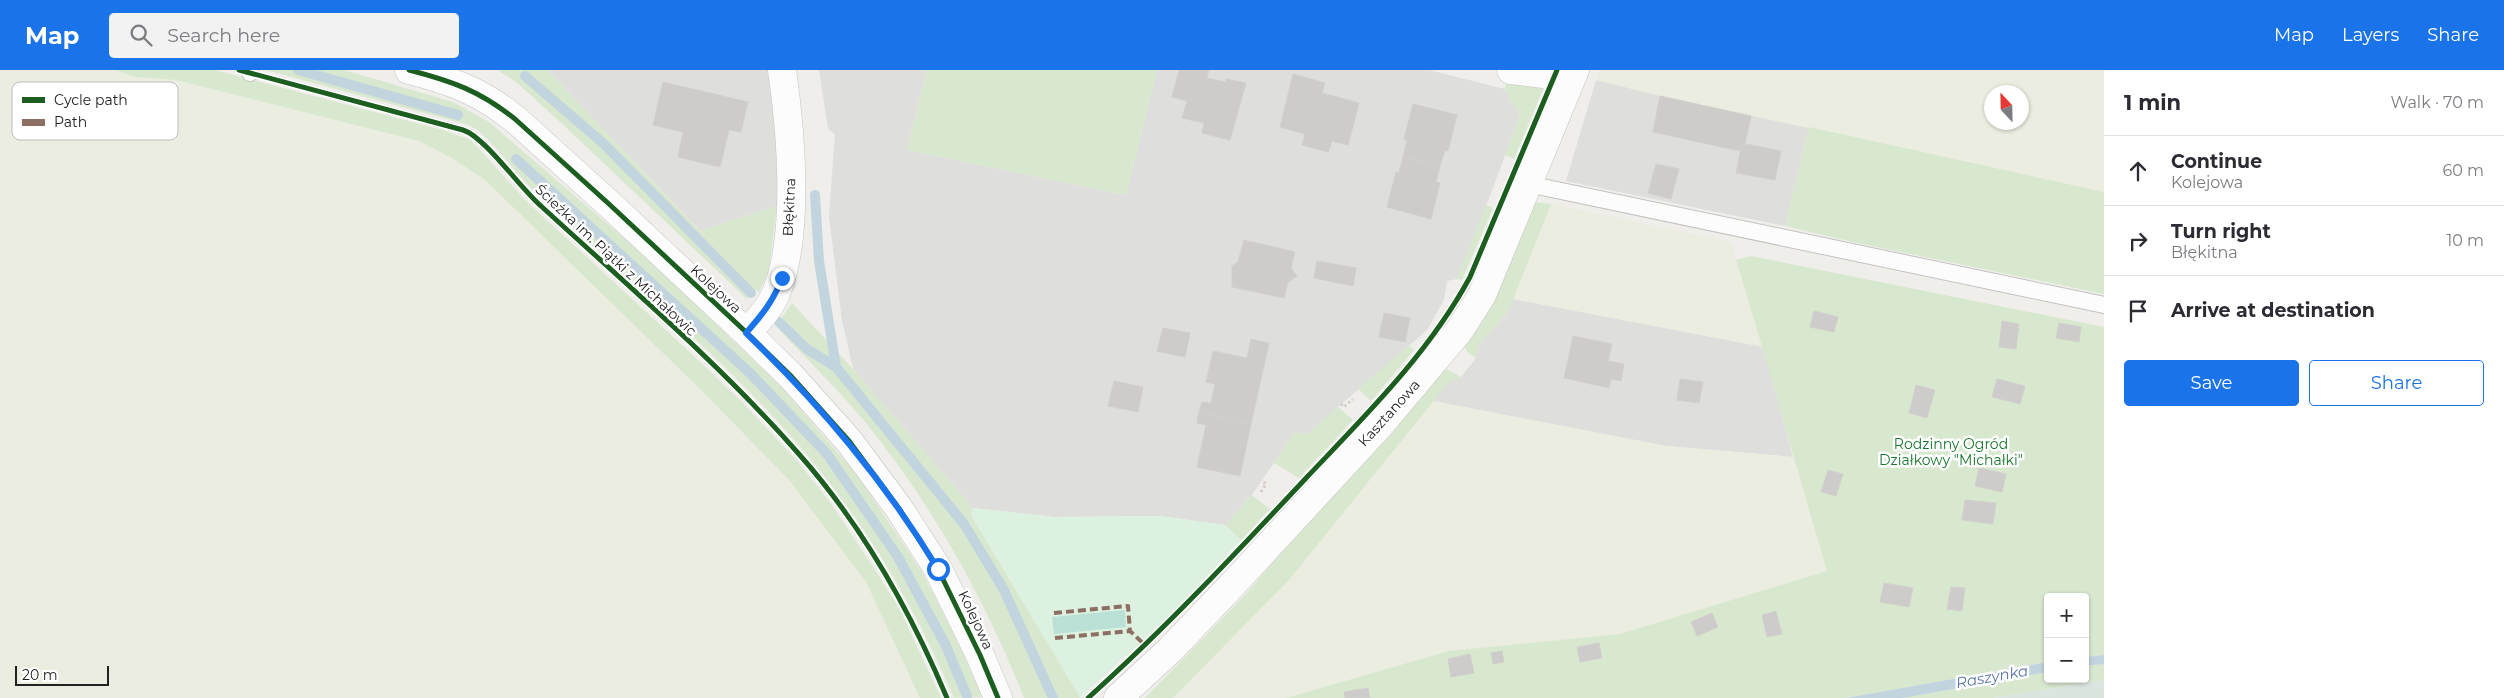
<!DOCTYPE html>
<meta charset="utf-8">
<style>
body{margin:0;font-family:Montserrat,sans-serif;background:#f2f2f3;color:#2b2b33}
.controls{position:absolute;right:15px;bottom:15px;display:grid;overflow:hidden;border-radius:5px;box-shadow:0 1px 4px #0004}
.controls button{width:45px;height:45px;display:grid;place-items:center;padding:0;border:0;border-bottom:1px solid #e1e1e2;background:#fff;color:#2b2b33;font:25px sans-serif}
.compass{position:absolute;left:1984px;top:15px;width:45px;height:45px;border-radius:50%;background:#fff;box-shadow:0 1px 4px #0004;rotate:338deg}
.scale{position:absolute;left:15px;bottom:12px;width:94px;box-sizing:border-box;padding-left:5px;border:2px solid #222;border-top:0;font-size:14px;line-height:18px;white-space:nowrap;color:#222;-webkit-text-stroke:4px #fff;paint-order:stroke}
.stop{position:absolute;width:15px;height:15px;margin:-11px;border:4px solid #1a73e8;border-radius:50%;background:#fff}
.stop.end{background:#1a73e8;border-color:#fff;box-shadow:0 1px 5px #0008}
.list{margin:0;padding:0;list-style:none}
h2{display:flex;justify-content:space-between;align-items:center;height:65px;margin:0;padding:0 20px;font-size:21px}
h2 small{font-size:16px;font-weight:400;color:#7c7c81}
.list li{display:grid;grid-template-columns:32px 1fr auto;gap:15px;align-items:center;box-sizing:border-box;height:70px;padding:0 20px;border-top:1px solid #e1e1e2}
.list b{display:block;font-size:19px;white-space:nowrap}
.list p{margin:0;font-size:16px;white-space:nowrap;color:#7c7c81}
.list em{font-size:16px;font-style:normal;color:#7c7c81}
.actions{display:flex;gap:10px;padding:15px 20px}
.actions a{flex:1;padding:11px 0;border:1px solid #1a73e8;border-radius:5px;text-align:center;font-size:18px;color:#1a73e8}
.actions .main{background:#1a73e8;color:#fff}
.icon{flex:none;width:28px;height:28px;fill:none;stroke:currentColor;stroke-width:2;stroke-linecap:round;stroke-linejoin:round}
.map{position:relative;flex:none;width:2104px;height:628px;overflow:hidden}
header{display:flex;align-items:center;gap:30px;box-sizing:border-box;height:70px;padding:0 25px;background:#1a73e8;color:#fff}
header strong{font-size:24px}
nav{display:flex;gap:28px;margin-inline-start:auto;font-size:18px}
.search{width:350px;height:45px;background:#f2f2f3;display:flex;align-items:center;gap:12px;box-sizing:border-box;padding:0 18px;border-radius:5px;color:#7c7c81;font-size:19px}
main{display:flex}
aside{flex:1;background:#fff}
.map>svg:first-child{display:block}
.residential{fill:#dededc}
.farmland{fill:#ebede0;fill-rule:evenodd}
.grass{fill:#d8e8ce}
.wetland{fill:#dae5df}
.park{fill:#dcf1df}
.pitch{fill:#bbe1d6}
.water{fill:#c2d5de}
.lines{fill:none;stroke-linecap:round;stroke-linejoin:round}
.stream{stroke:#c2d5de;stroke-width:10}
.building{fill:#ceccca;stroke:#d2d0cd}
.service-casing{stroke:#c3c3c1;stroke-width:18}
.minor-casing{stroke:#c3c3c1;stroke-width:29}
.path{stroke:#d6cdcb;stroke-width:3;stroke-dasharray:2.5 2.5;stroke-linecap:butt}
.service{stroke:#fdfcfc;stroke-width:16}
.minor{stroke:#fdfcfc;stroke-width:28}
.quiet{stroke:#8d6e63;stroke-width:4;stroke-dasharray:8 4;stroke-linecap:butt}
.cycleway-casing{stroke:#fff;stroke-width:8}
.cycleway{stroke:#1b5e20;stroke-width:5}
.route{stroke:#1a73e8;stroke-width:6}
.labels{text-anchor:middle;stroke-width:5;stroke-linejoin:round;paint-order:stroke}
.street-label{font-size:14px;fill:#222;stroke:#fff}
.park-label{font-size:14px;fill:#19762e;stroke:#fff}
.water-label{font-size:15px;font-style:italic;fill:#5874a7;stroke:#fff}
.key{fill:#fff;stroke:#bdbdbd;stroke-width:1}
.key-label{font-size:14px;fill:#222}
</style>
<header>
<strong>Map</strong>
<div class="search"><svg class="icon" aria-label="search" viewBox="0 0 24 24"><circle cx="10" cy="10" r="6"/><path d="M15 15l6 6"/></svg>Search here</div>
<nav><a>Map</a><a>Layers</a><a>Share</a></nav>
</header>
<main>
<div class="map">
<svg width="2104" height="628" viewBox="0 0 2104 628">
<rect width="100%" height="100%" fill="#efeeeb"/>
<path class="residential" d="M547 0H771L778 40 777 136 700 161Z
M819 0H927L907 80 1126 125 1157 0H1429L1505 19 1520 46 1462 200 1457 209 1447 211 1444 230 1427 260 1307 364 1295 362 1252 425 1225 455 1160 446 1054 447 973 438 853 299 842 250 829 146 835 64 828 59Z
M1596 10 1809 57 1785 156 1566 111Z
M1513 229 1764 277 1793 387 1666 376 1433 331 1449 312 1461 307 1476 288 1479 275 1509 240Z"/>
<path class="farmland" d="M0 0H115L135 7 176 10 419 71 450 87 484 109 703 322 789 410 866 512 920 628H0Z
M1600 0H2104V122L1660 26 1596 10ZM1992 22H2022V52H1992Z
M1551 134 1731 172 1764 277 1513 229Z
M1433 331 1666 376 1793 387 1827 501 1620 564 1449 581 1286 628H1173L1289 510Z"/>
<path class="grass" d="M115 0H215L443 60 471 70 526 131 682 275 743 333 799 393 832 435 879 506 900 540 941 628H920L866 512 789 410 703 322 484 109 450 87 419 71 176 10 135 7Z
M266 0H344L453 32 489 52 654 194 781 317 858 406 922 502 958 572 982 627 954 628C920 549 879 475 825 407 744 304 639 220 543 130 520 109 502 82 479 61L469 55Z
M500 0H547L700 161 777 136 769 201 759 222 755 219 747 229 557 49 515 11 500 2Z
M927 0H1157L1126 125 907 80Z
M1506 11 1546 12 1514 89 1505 85 1520 46 1505 19Z
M1809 57 2104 122V224L1853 172 1785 156Z
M1534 132 1551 134 1509 240 1479 275 1476 288 1467 282 1463 273Z
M1486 135 1493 138 1462 210 1457 209Z
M1751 186 2104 257V585L2085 587V527H2048V592L1846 628H1286L1449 581 1620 564 1827 501C1796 397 1768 293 1736 190Z
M792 233 853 299 973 438 971 445 1080 627 1079 628H1024C985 529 933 436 866 353 838 319 806 289 776 256Z
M1409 275 1414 280 1371 331 1358 319Z
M1444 298 1461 307 1449 312 1289 510 1173 628H1145L1244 526Z
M1338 337 1353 350 1299 408 1274 393 1295 362 1307 364Z
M1252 425 1270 439 1241 470 1225 455Z
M2104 594V610L1994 628H1903L2048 602V609H2085V596Z"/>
<path class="wetland" d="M2104 610V628H1994Z"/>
<path class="park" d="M973 438 1054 447 1160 446 1225 455 1241 470 1159 556 1080 627 971 445Z"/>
<path class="pitch" d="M1125 540 1126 557 1054 564 1052 547Z"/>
<path class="water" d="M2104 585V594L2085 596V587Z
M2048 592V602L1903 628H1846Z"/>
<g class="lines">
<path class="stream" d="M298 0 458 45
M525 6 604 74 751 223
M516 89 751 304 827 384 898 487 945 574 967 626
M815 125 819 191 836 297
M779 252 807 279 836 297 964 454 1004 520 1053 628"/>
</g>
<path class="building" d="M1179 0H1209L1207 8 1225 12 1226 9 1246 13 1230 70 1202 63 1204 53 1182 48 1187 31 1172 27Z
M1293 4 1325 13 1322 23 1359 33 1348 75 1332 71 1328 82 1302 75 1305 64 1280 57Z
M663 12 748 32 741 62 729 60 720 97 678 87 683 62 653 55Z
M1660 26 1751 46 1745 74 1742 73 1740 81 1653 62Z
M1413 34 1457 45 1448 81 1445 80 1440 96 1403 87 1407 70 1404 69Z
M1742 73 1781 81 1775 110 1736 103Z
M1403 87 1440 96 1436 112 1440 113 1431 149 1387 137 1396 102 1399 103Z
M1656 94 1679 99 1671 129 1648 123Z
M1244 170 1295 182 1291 198 1297 206 1288 212 1284 228 1232 217V196L1238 192Z
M1317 191 1356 198 1353 216 1314 208Z
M1814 241 1838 247 1834 262 1810 257Z
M1384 243 1410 248 1405 272 1379 267Z
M2002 251 2019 254 2016 279 1999 277Z
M2059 253 2081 257 2079 272 2056 268Z
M1163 258 1190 263 1185 287 1157 281Z
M1573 266 1612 274 1608 291 1624 294 1621 311 1611 309 1609 318 1564 308Z
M1251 269 1269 273 1251 354 1199 342 1202 332 1211 333 1215 314 1206 312 1213 281 1247 288Z
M1680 309 1703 312 1699 333 1677 330Z
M1997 309 2025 316 2020 334 1992 327Z
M1114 311 1143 317 1138 342 1108 336Z
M1916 315 1935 320 1927 348 1909 343Z
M1199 342 1251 354 1240 406 1197 397 1206 355 1197 353Z
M1979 398 2006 404 2002 422 1975 416Z
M1828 400 1843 404 1836 426 1821 422Z
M1965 430 1996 433 1993 454 1962 450Z
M1884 513 1913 518 1909 537 1880 532Z
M1951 517 1965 518 1962 541 1947 539Z
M1776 541 1782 564 1767 567 1762 545Z
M1712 543 1718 557 1697 566 1691 552Z
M1599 573 1602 588 1580 592 1577 577Z
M1502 581 1504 592 1493 594 1491 583Z
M1470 584 1474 603 1451 607 1448 589Z
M1368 618 1370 628H1345L1344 622Z"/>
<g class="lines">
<g class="service-casing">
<path id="service" d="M250 3V0
M1528 114 2104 235"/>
</g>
<g class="minor-casing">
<path id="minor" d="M409 0C452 11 480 21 515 49L609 134 747 263 790 305 849 371 898 437 938 499 980 585 998 628
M1511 0 1544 4 1569 13
M747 263C757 251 770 239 776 223 800 165 791 62 782 0
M1118 628 1170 580 1235 512 1380 355 1459 261 1482 225 1575 0"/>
</g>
<path class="path" d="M1341 334 1344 337 1353 329
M1261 422 1266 414 1262 410"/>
<use href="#service" class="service"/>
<use href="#minor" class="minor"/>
<path class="quiet" d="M1054 543 1128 536 1130 561 1146 576
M1055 568 1130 561"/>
<g class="cycleway-casing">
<path id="cycleway" d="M239 0 463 60C485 67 520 118 541 136 628 216 720 294 798 383 862 455 910 540 947 628
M409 0C452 11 480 21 515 49L609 134 747 263 790 305 849 371 898 437 938 499 980 585 998 628
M1088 628C1166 558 1236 483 1307 407 1366 345 1429 283 1470 207L1557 0"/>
</g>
<use href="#cycleway" class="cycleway"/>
</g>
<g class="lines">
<path class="route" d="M782 208C774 230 762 245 746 263 821 336 884 410 938 499"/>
</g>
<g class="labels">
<g class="street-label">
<text transform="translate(789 137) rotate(-87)" y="5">Błękitna</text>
<text transform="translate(616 190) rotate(43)" y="5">Ścieżka im. Piątki z Michałowic</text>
<text transform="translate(716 219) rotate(43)" y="5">Kolejowa</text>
<text transform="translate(1389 343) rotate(-48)" y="5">Kasztanowa</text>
<text transform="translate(976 550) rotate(65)" y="5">Kolejowa</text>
</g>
<g class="park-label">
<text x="1951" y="379">Rodzinny Ogród<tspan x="1951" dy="16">Działkowy "Michałki"</tspan></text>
</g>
<g class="water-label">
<text transform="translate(1992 607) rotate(-10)" y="5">Raszynka</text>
</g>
</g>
<rect x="12" y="12" width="166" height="58" rx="8" class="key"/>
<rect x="22" y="27" width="23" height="6" fill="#1b5e20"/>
<rect x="22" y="49" width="23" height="7" fill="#8d6e63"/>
<g class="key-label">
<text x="54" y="35">Cycle path</text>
<text x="54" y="57">Path</text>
</g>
</svg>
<div class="controls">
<button>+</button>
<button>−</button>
</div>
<svg class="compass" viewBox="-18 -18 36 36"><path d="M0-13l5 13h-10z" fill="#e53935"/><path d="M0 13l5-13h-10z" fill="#7c7c81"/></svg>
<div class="scale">20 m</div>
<div class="stop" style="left:938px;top:499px"></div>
<div class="stop end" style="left:782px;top:208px"></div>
</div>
<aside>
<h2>1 min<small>Walk · 70 m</small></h2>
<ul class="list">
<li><svg class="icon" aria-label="ahead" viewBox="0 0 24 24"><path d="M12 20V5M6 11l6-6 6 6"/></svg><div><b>Continue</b><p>Kolejowa</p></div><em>60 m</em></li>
<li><svg class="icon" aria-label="right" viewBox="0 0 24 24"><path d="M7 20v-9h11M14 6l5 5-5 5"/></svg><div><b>Turn right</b><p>Błękitna</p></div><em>10 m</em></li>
<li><svg class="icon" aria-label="arrive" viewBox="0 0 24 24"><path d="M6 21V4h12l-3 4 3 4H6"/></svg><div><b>Arrive at destination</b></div></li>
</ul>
<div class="actions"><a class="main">Save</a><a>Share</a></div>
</aside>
</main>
